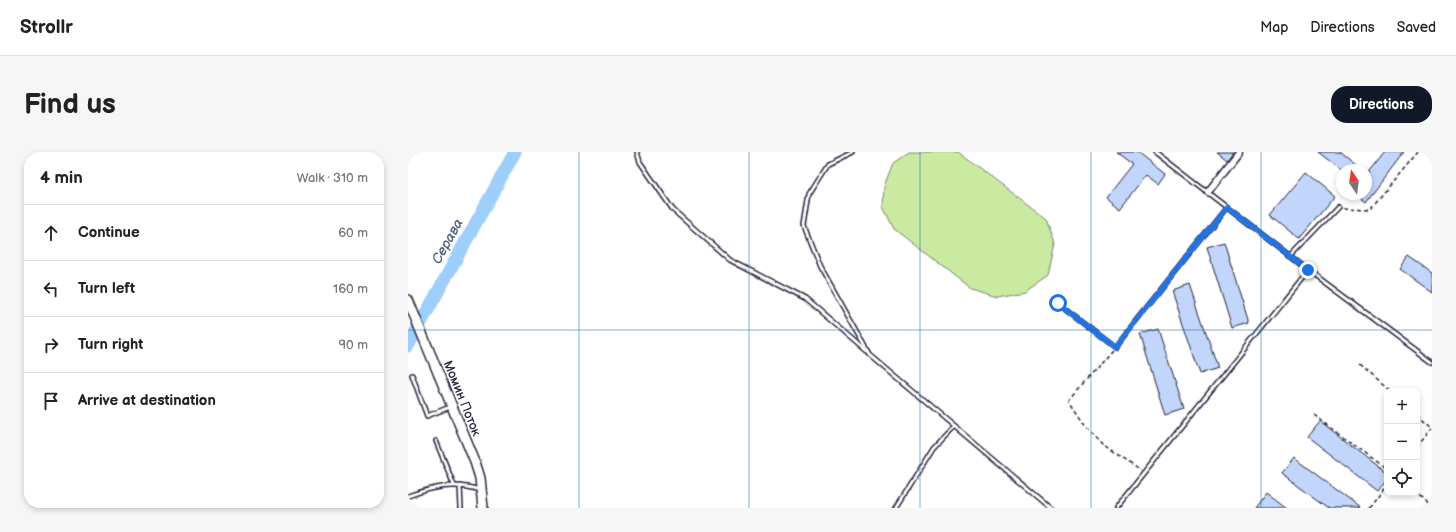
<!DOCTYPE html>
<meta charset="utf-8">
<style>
body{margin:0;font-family:"Balsamiq Sans",sans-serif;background:#f6f6f6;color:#222}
.controls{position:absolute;right:12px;bottom:12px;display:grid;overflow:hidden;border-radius:8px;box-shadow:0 2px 6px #0003}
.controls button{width:36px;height:36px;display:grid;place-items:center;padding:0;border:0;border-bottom:1px solid #e0e0e0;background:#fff;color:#222;font:20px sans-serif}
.compass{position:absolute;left:928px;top:12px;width:36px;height:36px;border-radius:50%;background:#fff;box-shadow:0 2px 6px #0003;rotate:347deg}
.stop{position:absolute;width:12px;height:12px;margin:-9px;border:3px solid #1a73e8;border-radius:50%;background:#fff}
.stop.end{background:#1a73e8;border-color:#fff;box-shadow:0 1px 4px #0008}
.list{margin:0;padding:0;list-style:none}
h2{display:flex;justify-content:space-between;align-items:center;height:52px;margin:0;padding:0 16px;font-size:17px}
h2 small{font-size:13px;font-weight:400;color:#767676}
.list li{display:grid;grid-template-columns:26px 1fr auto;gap:12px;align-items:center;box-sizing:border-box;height:56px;padding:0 16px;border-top:1px solid #e0e0e0}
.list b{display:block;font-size:15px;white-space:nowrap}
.list em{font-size:13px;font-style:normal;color:#767676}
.icon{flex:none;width:22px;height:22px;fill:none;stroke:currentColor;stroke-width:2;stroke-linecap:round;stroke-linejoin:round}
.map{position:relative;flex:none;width:1024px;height:356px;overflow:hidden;border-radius:16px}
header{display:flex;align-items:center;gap:24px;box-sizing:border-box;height:56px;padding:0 20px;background:#fff;border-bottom:1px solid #e0e0e0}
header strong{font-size:19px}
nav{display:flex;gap:22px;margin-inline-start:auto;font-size:14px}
.intro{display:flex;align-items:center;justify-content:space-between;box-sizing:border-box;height:96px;padding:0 24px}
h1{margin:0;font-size:28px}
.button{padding:10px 18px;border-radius:16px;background:#111827;color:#fff;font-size:14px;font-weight:700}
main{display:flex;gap:24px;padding:0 24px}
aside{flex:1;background:#fff;border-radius:16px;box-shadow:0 2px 6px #0003}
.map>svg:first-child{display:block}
.green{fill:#cae9a1;stroke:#76866e}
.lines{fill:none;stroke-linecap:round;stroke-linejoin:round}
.river{stroke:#9ecefa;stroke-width:13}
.building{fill:#c2d5fb;stroke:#22223b}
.lane-casing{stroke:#22223b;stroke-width:6}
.street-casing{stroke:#22223b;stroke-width:9}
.secondary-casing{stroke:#22223b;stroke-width:12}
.path{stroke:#22223b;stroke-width:1.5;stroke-dasharray:4 3;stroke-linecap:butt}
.lane{stroke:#fff;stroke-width:3}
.street{stroke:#fff;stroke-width:6}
.secondary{stroke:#fff;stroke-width:9}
.route{stroke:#1a73e8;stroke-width:5}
.grid{fill:none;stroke:#1f6fb2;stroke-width:1;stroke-opacity:0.55}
.labels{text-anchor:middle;stroke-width:3.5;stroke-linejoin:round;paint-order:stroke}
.street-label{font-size:13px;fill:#22223b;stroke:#fff}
.water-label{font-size:14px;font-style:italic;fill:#4d5e7e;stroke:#fff}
</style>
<header>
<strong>Strollr</strong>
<nav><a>Map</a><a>Directions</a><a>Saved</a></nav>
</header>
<div class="intro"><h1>Find us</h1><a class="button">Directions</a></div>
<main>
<aside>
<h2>4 min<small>Walk · 310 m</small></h2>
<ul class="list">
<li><svg class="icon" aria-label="ahead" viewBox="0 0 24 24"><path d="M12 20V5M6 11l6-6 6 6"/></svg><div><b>Continue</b></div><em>60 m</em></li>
<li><svg class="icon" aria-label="left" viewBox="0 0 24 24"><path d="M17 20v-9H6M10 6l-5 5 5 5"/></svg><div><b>Turn left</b></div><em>160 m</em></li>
<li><svg class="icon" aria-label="right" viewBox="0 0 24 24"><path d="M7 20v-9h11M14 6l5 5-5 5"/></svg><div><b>Turn right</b></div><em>90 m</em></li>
<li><svg class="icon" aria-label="arrive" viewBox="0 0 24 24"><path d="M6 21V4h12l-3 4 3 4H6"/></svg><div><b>Arrive at destination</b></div></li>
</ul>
</aside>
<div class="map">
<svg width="1024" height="356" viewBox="0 0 1024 356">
<rect width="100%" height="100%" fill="#fff"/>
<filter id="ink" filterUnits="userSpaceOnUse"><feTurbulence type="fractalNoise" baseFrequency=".025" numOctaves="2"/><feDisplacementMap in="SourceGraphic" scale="8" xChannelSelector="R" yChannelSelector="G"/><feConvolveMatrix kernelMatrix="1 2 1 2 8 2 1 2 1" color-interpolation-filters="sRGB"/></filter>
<g filter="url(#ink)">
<path class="green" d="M501 0H550L638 66 647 92 640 123 617 139 589 144 562 136 486 77 475 55 476 34 485 11Z"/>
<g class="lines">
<path class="river" d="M0 194 107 0"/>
</g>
<path class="building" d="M708 0H729L757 22 750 32 738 23 712 56 698 45 724 12Z
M809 0H825L819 8Z
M910 0H932L954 18H933Z
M977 0H996L958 50 948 42H958V24Z
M898 20 927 44 891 87 862 63Z
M816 90 841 171 824 176 799 95Z
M1001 105 1024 121V140L992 117Z
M782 133 810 216 792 222 764 139Z
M750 177 776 257 757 263 732 182Z
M912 269 979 321V327L969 339 899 285Z
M886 306 953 356H921L874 321Z
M858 340 879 356H846Z"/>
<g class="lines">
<g class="lane-casing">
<path id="lane" d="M229 0 232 10 265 58 322 108 397 147 459 200
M445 0 420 12 401 42 396 74 412 114 462 203 643 356
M747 0 900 118 1024 210
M883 104 930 55
M650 151 707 195 819 55
M4 223 19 264 42 255
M28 289 46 333
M52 334 53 356
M0 344C26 335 45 330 72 338
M488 356 526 295 546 274
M708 356 900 118"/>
</g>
<g class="street-casing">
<path id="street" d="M800 40 831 0"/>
</g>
<g class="secondary-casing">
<path id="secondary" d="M0 148 67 310 72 326 75 356"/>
</g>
<path class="path" d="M935 56 962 57 1010 0
M704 198 661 248 678 274 695 293 733 319
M952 213 982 239
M1009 262 1024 275
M906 263 979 317
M1009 295 1024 276
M1007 341 1024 356
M961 356 979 333"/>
<use href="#lane" class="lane"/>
<use href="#street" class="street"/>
<use href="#secondary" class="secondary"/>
</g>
</g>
<g class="lines" filter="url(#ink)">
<path class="route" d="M650 151 707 195 819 55 900 118"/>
</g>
<path class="grid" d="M171 0V356M341 0V356M512 0V356M683 0V356M853 0V356M0 178H1024"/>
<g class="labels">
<g class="street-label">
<text transform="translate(55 246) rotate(68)" y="5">Момин Поток</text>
</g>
<g class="water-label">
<text transform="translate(39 89) rotate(-61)" y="5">Серава</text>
</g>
</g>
</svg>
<div class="controls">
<button>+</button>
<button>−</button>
<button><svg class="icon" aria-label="locate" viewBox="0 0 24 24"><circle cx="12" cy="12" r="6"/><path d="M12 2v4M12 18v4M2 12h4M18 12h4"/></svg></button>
</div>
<svg class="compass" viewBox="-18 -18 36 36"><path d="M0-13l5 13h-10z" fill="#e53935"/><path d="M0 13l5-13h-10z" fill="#767676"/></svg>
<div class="stop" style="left:650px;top:151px"></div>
<div class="stop end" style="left:900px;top:118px"></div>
</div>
</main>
